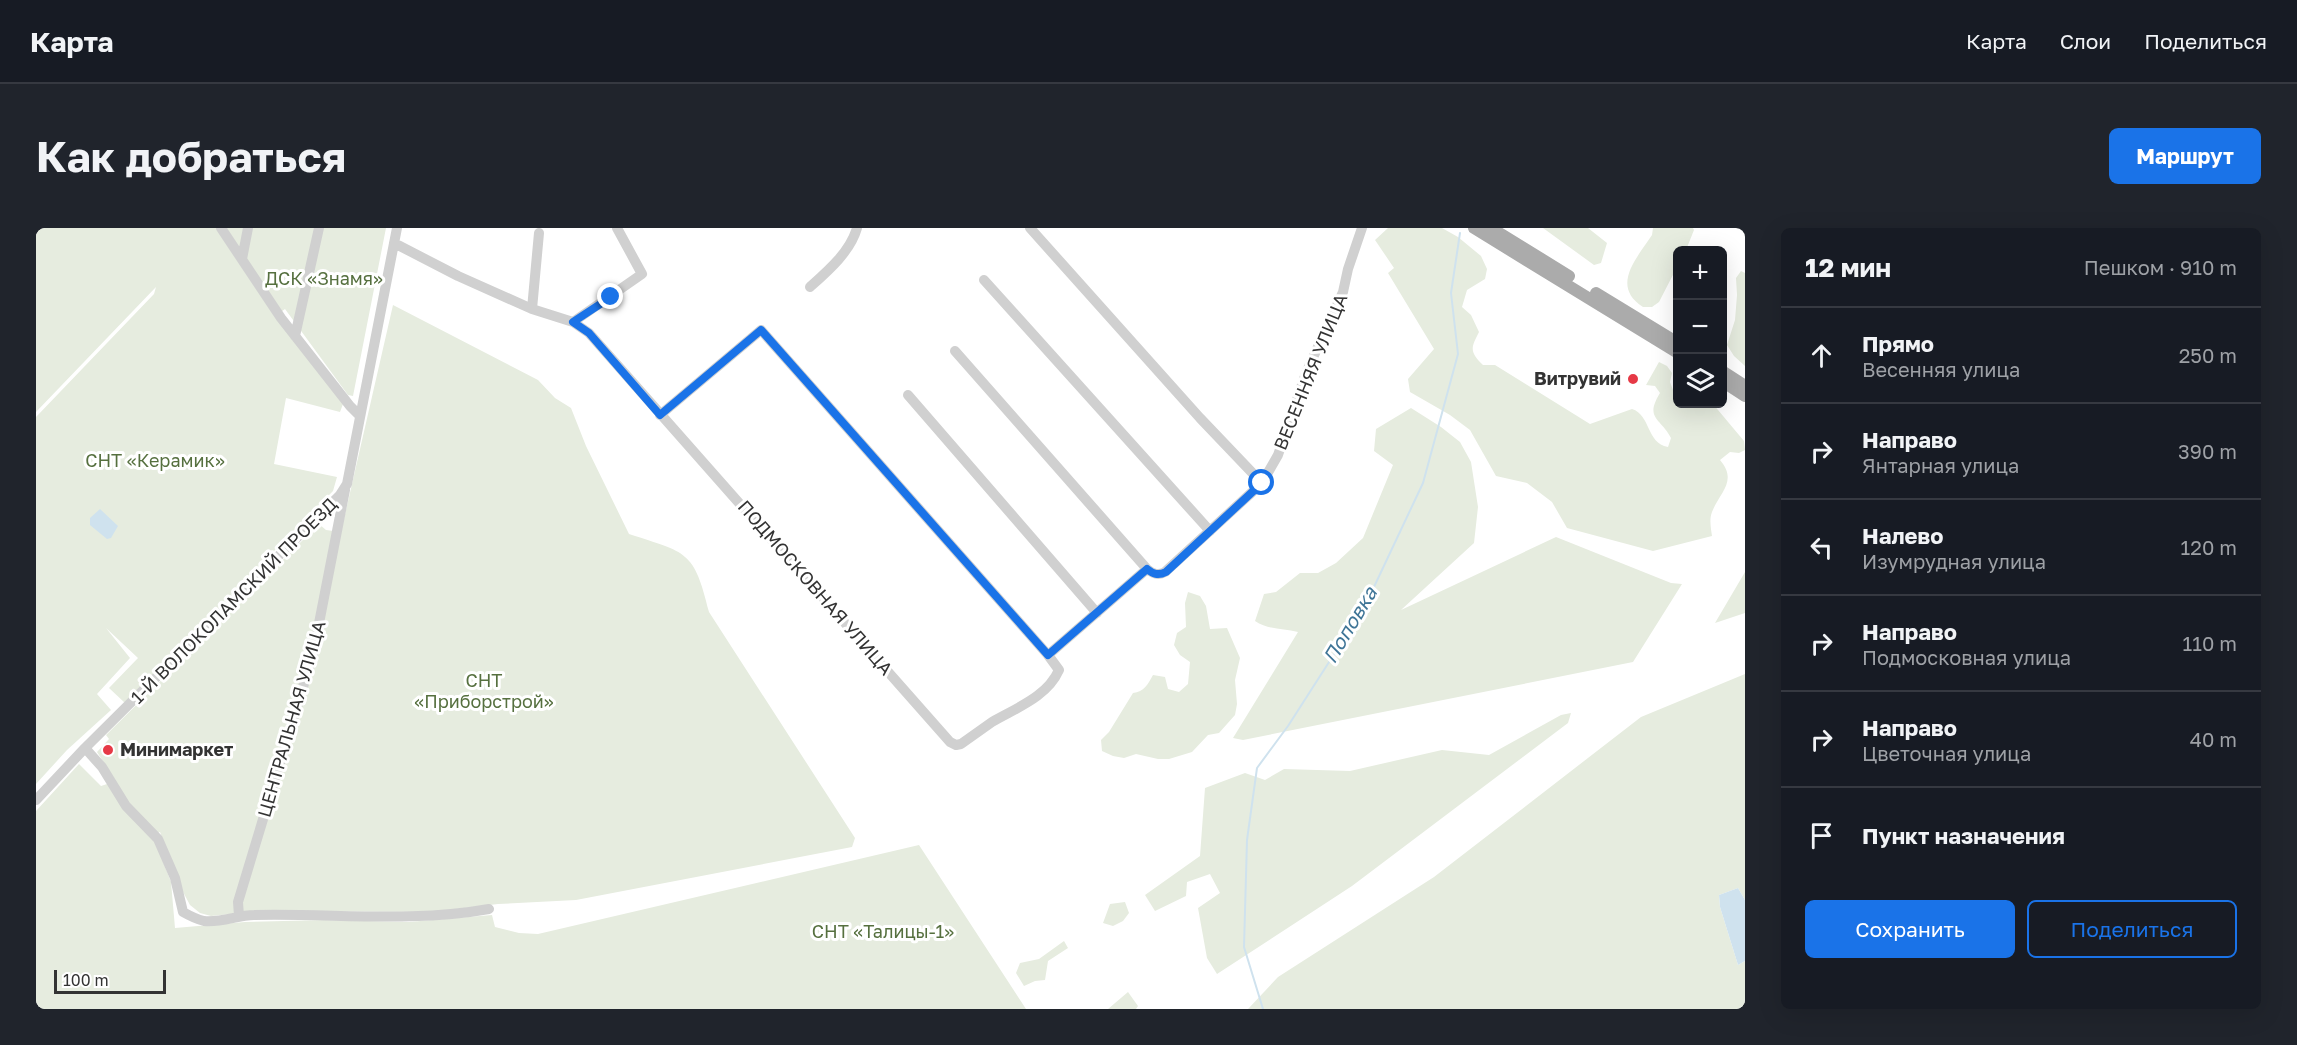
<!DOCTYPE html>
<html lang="ru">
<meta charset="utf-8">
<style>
body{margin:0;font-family:"Golos Text",sans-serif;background:#20242c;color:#f1f3f6}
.controls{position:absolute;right:18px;top:18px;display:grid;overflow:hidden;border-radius:9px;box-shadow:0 6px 24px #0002}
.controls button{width:54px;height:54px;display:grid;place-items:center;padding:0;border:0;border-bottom:2px solid #363941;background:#171b24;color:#f1f3f6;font:30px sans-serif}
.scale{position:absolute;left:18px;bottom:15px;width:112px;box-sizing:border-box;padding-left:6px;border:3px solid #333;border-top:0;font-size:16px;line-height:21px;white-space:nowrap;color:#333;-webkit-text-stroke:4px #fff;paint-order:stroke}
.stop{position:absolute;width:18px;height:18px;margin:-14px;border:4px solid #1a73e8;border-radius:50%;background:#fff}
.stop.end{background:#1a73e8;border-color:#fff;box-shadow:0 2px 6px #0008}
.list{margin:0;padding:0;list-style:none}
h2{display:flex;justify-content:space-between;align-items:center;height:78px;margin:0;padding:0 24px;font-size:26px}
h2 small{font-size:20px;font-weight:400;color:#9ea1a6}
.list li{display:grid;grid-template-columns:39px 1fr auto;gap:18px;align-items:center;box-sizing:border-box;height:96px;padding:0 24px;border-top:2px solid #363941}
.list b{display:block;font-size:22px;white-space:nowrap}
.list p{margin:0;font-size:20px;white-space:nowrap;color:#9ea1a6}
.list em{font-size:20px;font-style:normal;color:#9ea1a6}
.actions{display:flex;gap:12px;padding:18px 24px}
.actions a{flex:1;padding:14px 0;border:2px solid #1a73e8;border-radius:9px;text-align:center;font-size:21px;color:#1a73e8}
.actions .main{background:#1a73e8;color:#fff}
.icon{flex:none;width:33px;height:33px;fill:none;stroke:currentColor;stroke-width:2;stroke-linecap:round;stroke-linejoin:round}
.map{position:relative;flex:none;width:1709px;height:781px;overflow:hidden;border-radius:9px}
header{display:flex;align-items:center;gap:36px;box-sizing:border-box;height:84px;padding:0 30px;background:#171b24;border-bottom:2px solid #363941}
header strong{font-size:28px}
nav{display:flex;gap:33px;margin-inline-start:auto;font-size:21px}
.intro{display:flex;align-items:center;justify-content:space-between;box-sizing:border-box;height:144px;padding:0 36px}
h1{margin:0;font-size:42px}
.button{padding:15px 27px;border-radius:9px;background:#1a73e8;color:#fff;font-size:21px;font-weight:700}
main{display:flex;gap:36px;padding:0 36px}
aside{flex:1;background:#171b24;border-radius:9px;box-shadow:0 6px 24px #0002}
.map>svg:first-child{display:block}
.green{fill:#e6ecdf}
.water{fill:#cfe2ee}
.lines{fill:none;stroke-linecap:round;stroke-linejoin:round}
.stream{stroke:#cfe2ee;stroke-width:2}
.minor{stroke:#d0d0d0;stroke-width:10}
.major{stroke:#ababab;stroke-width:12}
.route{stroke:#1a73e8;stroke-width:8}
.poi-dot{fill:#e63946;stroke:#fff;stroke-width:2}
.labels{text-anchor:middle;stroke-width:6;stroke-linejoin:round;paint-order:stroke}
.park-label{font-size:18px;fill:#56703f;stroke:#fff}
.street-label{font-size:18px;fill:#333;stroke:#fff}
.poi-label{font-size:18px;font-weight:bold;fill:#333;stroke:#fff;text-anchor:end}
.water-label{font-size:20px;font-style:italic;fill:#3f7597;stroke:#fff}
</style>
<header>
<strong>Карта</strong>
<nav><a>Карта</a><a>Слои</a><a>Поделиться</a></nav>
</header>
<div class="intro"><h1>Как добраться</h1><a class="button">Маршрут</a></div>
<main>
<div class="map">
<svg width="1709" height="781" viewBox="0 0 1709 781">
<rect width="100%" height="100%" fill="#fff"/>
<path class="green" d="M0 0H350L317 168 312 167 249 81 242 86 307 176 304 184 250 170 238 236 301 249 297 263 89 475 73 460 102 430 70 400 94 430 61 466 75 482 31 522 0 556V189L118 66 120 59 0 184Z
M1352 0H1406L1422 9 1445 28 1451 41 1449 51 1431 62 1426 79 1435 87 1443 104C1435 120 1433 123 1447 137H1459L1554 196 1596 181C1615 187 1610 215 1632 219L1635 210C1625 190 1608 191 1624 165L1619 158 1610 157 1623 134 1631 138 1636 145 1634 154 1637 162 1641 163 1642 176H1677L1708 213 1709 222 1703 225 1694 224 1684 232C1702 253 1684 264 1676 284 1673 291 1675 301 1676 308L1617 323 1531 300 1516 274 1491 255 1460 248 1434 202 1414 187 1374 164 1372 151 1398 121 1352 45 1358 40 1339 12Z
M1507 0H1552L1571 15 1565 35 1558 37Z
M1617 0H1657L1658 2 1650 22H1642L1641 39 1623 74 1616 79H1607C1574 58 1601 30 1616 7Z
M1705 43 1709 45V138L1698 128 1691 117 1699 92 1701 67 1700 50Z
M357 77 502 152 519 170 535 180 550 218 593 306C651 325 658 322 673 384L819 610 816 619 540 672 462 676 395 684 226 683 175 688 164 685 154 677 147 664 124 604 117 608 135 654 139 700 209 694 288 692 373 694 456 687 459 699 483 705 502 706 883 617 990 781H0V583L43 536 65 558 80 553 61 524 73 511 70 507 283 296 290 302 305 304Z
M1375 180 1405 199 1424 214 1435 234 1442 279 1438 315 1365 382 1520 309 1635 355 1646 356 1597 434 1207 512 1197 510 1262 404C1247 400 1232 402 1219 393L1228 366 1240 364 1264 345H1282L1300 335 1327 310 1357 237 1338 223 1340 201Z
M1709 344V385L1679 395Z
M1152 364 1164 368 1170 378 1174 401 1191 400 1204 430 1199 452 1201 476 1199 487 1183 505 1172 507 1156 524 1133 531H1122L1100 526 1088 530 1077 528 1066 523 1065 512 1073 504 1097 465C1108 464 1112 456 1117 447L1129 449 1132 461 1143 464 1152 456 1154 434 1144 427 1138 417 1141 405 1150 399 1149 375Z
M1709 446V672L1702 660 1683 667 1684 679 1702 737 1709 733V781H1212L1242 749 1398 649 1605 489Z
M1535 485 1532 495 1316 658 1181 746 1171 730 1162 680 1184 665 1174 646 1151 654 1150 668 1119 683 1109 667 1164 628 1169 560 1209 545 1229 552 1248 541 1314 543 1406 522 1453 527 1525 487Z
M1089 674 1093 685 1087 693 1077 698 1067 695 1074 676Z
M1028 713 1032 720 1012 733 1009 752 999 753 988 758 980 745 984 735 1003 731Z
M1092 764 1102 778 1100 781H1072Z"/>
<path class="water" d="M64 281 82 298 75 310 71 311 54 297V290Z
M1702 660 1709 672V733L1702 737 1684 679 1683 667Z"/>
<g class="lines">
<path class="stream" d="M1227 781 1208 719 1211 612 1221 540 1252 498 1329 378 1387 255 1422 126 1415 65 1424 5"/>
<path class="minor" d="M185 0 245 90 314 178 324 188
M994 0 1164 190 1226 255
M358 15 422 48 496 81 537 94 553 105 914 514 920 517 925 516C935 509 946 501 956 494 980 480 1011 469 1023 442L1012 427 725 102 624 187
M206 31 212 0
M948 52 1174 303
M774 59C792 43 814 24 821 0
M496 81 503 5
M537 94 606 46 581 0
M259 108 283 0
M919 123 1111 341C1117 346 1122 348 1129 344L1226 255 1242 227 1270 145 1307 64 1312 41 1326 0
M872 167 1061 385
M1012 427 1111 341
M49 520 66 539 90 578 122 611 139 650 147 684C154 688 160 691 168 693 185 695 202 687 218 687 297 685 375 695 453 681
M0 572 49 520 304 267 311 256 361 0
M203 688 202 674 277 426 309 262"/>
<path class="major" d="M1438 0 1642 125
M1455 0 1533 48
M1560 65 1642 115
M1686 143 1709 158
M1686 153 1709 168"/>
</g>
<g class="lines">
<path class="route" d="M575 69 537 94 553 105 624 187 725 102 1012 427 1111 341C1117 346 1122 348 1130 344L1226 255"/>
</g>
<g class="poi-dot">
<circle cx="1597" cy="151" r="6"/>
<circle cx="72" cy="522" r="6"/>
</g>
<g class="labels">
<g class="park-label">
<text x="288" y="57">ДСК «Знамя»</text>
<text x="119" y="239">СНТ «Керамик»</text>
<text x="448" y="459">СНТ<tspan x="448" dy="21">«Приборстрой»</tspan></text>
<text x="847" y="710">СНТ «Талицы-1»</text>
</g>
<g class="street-label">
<text transform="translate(1275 144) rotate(-68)" y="6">ВЕСЕННЯЯ УЛИЦА</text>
<text transform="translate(779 360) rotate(49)" y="6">ПОДМОСКОВНАЯ УЛИЦА</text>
<text transform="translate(198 373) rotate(-45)" y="6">1-Й ВОЛОКОЛАМСКИЙ ПРОЕЗД</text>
<text transform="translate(256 491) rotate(-74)" y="6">ЦЕНТРАЛЬНАЯ УЛИЦА</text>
</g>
<g class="poi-label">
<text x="1585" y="157">Витрувий</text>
<text x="84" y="528" text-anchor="start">Минимаркет</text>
</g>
<g class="water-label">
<text transform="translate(1314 397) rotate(-59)" y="7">Поповка</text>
</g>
</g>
</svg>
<div class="controls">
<button>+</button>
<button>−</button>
<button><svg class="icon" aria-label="layers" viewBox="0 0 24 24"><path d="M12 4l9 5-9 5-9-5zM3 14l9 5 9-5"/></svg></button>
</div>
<div class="scale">100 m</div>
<div class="stop" style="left:1226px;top:255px"></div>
<div class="stop end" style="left:575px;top:69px"></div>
</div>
<aside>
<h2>12 мин<small>Пешком · 910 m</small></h2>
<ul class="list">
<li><svg class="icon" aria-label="ahead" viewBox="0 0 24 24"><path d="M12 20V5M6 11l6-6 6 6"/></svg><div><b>Прямо</b><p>Весенняя улица</p></div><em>250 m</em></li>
<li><svg class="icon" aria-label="right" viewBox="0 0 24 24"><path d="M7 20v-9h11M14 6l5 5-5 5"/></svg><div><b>Направо</b><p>Янтарная улица</p></div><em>390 m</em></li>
<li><svg class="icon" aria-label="left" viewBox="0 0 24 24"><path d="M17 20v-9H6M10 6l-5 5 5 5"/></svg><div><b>Налево</b><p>Изумрудная улица</p></div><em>120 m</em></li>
<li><svg class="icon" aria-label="right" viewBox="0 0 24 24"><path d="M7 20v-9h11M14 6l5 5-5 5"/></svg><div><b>Направо</b><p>Подмосковная улица</p></div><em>110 m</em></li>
<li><svg class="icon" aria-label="right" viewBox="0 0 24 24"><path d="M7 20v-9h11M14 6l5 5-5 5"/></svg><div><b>Направо</b><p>Цветочная улица</p></div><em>40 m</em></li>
<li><svg class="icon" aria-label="arrive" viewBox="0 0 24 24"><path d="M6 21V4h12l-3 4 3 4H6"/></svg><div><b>Пункт назначения</b></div></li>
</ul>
<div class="actions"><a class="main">Сохранить</a><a>Поделиться</a></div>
</aside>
</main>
